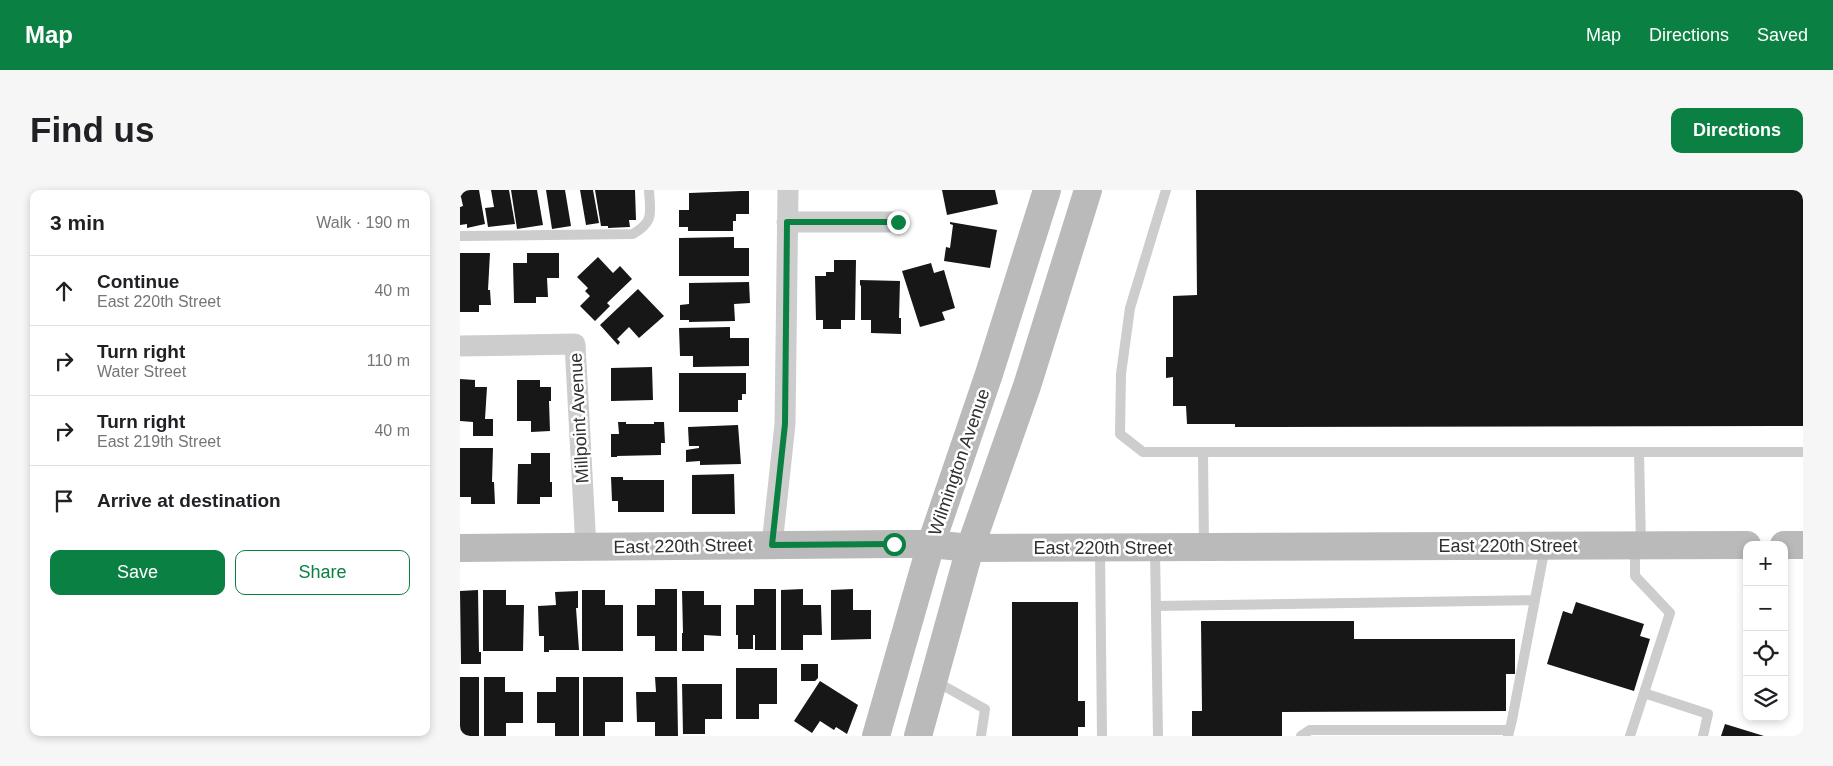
<!DOCTYPE html>
<meta charset="utf-8">
<style>
body{margin:0;font-family:Helvetica,sans-serif;background:#f6f6f6;color:#202124}
.controls{position:absolute;right:15px;bottom:15px;display:grid;overflow:hidden;border-radius:10px;box-shadow:0 2px 8px #0003}
.controls button{width:45px;height:45px;display:grid;place-items:center;padding:0;border:0;border-bottom:1px solid #e0e0e0;background:#fff;color:#202124;font:25px sans-serif}
.stop{position:absolute;width:15px;height:15px;margin:-11px;border:4px solid #0b8043;border-radius:50%;background:#fff}
.stop.end{background:#0b8043;border-color:#fff;box-shadow:0 1px 5px #0008}
.list{margin:0;padding:0;list-style:none}
h2{display:flex;justify-content:space-between;align-items:center;height:65px;margin:0;padding:0 20px;font-size:21px}
h2 small{font-size:16px;font-weight:400;color:#757577}
.list li{display:grid;grid-template-columns:32px 1fr auto;gap:15px;align-items:center;box-sizing:border-box;height:70px;padding:0 20px;border-top:1px solid #e0e0e0}
.list b{display:block;font-size:19px;white-space:nowrap}
.list p{margin:0;font-size:16px;white-space:nowrap;color:#757577}
.list em{font-size:16px;font-style:normal;color:#757577}
.actions{display:flex;gap:10px;padding:15px 20px}
.actions a{flex:1;padding:11px 0;border:1px solid #0b8043;border-radius:10px;text-align:center;font-size:18px;color:#0b8043}
.actions .main{background:#0b8043;color:#fff}
.icon{flex:none;width:28px;height:28px;fill:none;stroke:currentColor;stroke-width:2;stroke-linecap:round;stroke-linejoin:round}
.map{position:relative;flex:none;width:1343px;height:546px;overflow:hidden;border-radius:10px}
header{display:flex;align-items:center;gap:30px;box-sizing:border-box;height:70px;padding:0 25px;background:#0b8043;color:#fff}
header strong{font-size:24px}
nav{display:flex;gap:28px;margin-inline-start:auto;font-size:18px}
.intro{display:flex;align-items:center;justify-content:space-between;box-sizing:border-box;height:120px;padding:0 30px}
h1{margin:0;font-size:35px}
.button{padding:12px 22px;border-radius:10px;background:#0b8043;color:#fff;font-size:18px;font-weight:700}
main{display:flex;gap:30px;padding:0 30px}
aside{flex:1;background:#fff;border-radius:10px;box-shadow:0 2px 8px #0003}
.map>svg:first-child{display:block}
.building{fill:#171717}
.lines{fill:none;stroke-linecap:round;stroke-linejoin:round}
.lane{stroke:#cdcdcd;stroke-width:10}
.street{stroke:#cdcdcd;stroke-width:21}
.secondary{stroke:#bababa;stroke-width:28}
.route{stroke:#0b8043;stroke-width:6}
.labels{text-anchor:middle;stroke-width:5;stroke-linejoin:round;paint-order:stroke}
.street-label{font-size:18px;fill:#303030;stroke:#fff}
</style>
<header>
<strong>Map</strong>
<nav><a>Map</a><a>Directions</a><a>Saved</a></nav>
</header>
<div class="intro"><h1>Find us</h1><a class="button">Directions</a></div>
<main>
<aside>
<h2>3 min<small>Walk · 190 m</small></h2>
<ul class="list">
<li><svg class="icon" aria-label="ahead" viewBox="0 0 24 24"><path d="M12 20V5M6 11l6-6 6 6"/></svg><div><b>Continue</b><p>East 220th Street</p></div><em>40 m</em></li>
<li><svg class="icon" aria-label="right" viewBox="0 0 24 24"><path d="M7 20v-9h11M14 6l5 5-5 5"/></svg><div><b>Turn right</b><p>Water Street</p></div><em>110 m</em></li>
<li><svg class="icon" aria-label="right" viewBox="0 0 24 24"><path d="M7 20v-9h11M14 6l5 5-5 5"/></svg><div><b>Turn right</b><p>East 219th Street</p></div><em>40 m</em></li>
<li><svg class="icon" aria-label="arrive" viewBox="0 0 24 24"><path d="M6 21V4h12l-3 4 3 4H6"/></svg><div><b>Arrive at destination</b></div></li>
</ul>
<div class="actions"><a class="main">Save</a><a>Share</a></div>
</aside>
<div class="map">
<svg width="1343" height="546" viewBox="0 0 1343 546">
<rect width="100%" height="100%" fill="#fff"/>
<path class="building" d="M0 0H19L25 34 7 38V34L0 35V17L3 16 1 7H0Z
M31 0H49L55 34 28 37 25 18 34 17Z
M51 0H77L83 35 57 39Z
M86 0H105L111 36 92 39Z
M120 0H133L139 33 126 35Z
M135 0H175L176 30H169L170 37 148 38V36H141Z
M482 0H535L538 14 487 25Z
M736 0H1343V236L775 237V234H727L726 216H713V187L706 188V167H713V106L737 105Z
M281 1H289V24H276V31H273V41H228V37H219V20H229V3Z
M490 32 537 40 530 78 484 71 486 57 490 58 493 35 490 34Z
M274 47V58H289V86H219V48Z
M0 63H30L28 100H30L31 115H19V122H0Z
M67 63H99V88H87L88 107H76V113H54L53 73H67Z
M138 67 153 83 160 76 172 89 147 113 150 116 135 131 120 116 130 106 125 101 128 98 117 87Z
M374 70H396L395 130H381V139H363V130H356L355 86H366V82H374Z
M471 73 474 83 484 80 495 118 482 122 485 130 460 137 442 81Z
M400 90 440 91 439 128H441V144L411 143V130H401V96L400 95Z
M289 92 290 113 274 114 275 131 229 132V130H220V115L229 114V93Z
M178 99 204 126 179 148 169 137 157 149 160 152 158 155 140 135Z
M270 137V148H289V176L233 177V166H220L219 138Z
M192 177 193 210 151 211V178Z
M219 183H286V204H282V210H278V222H219Z
M0 189 15 190V197H27L25 229H33V246H13V232L0 231Z
M57 190H80V197H91V211H89L90 241 71 242V231H57Z
M158 232H166V234H194V232H204L205 253H201V265L157 266V267H151V244H159Z
M278 235 281 274 240 275V271L226 272V260L239 258V256H229L228 237Z
M0 258H33L32 292H34L35 314H11V307H0Z
M71 263H90V292H92V307H80V314H57L58 274H71Z
M274 284 275 324H232V285Z
M151 287H163V290H204V322H158V311H152Z
M195 399H217V461H195V446H177V415H195Z
M294 399H316V460H295V445H293V459H278V445H276V415H294Z
M343 399V415H361L362 445H343V460H321V400Z
M393 399V420H411V449L371 450V400Z
M18 400 19 462H21V474H1L0 401Z
M23 400H46V415H64L63 461H23Z
M122 400H145V415H163V461H122Z
M118 401V418H116L119 460H89V462H84V446H79L78 416 96 415 95 402Z
M222 401H244V415H261V446L244 445V461H222V443H223Z
M552 412H618V511H625V537H618V546H552Z
M1116 412 1184 434 1180 446 1190 449 1174 501 1087 474 1103 421 1112 424Z
M741 431H894V449H1055V484H1046V521L822 522V546H732V521H742Z
M341 474H358V488L355 491H341Z
M276 478H317V514H299V529H276Z
M0 487H19V546H0Z
M24 487H45V502H63V533H46V546H24Z
M96 487H119V546H95V533H77V502H96Z
M123 487H163V532H145V546H123Z
M195 487H217L218 546H195V532H177L176 502H196Z
M360 491 398 515 387 544 376 537 374 540 360 531 352 543 334 531Z
M222 494H262V529H245V544H223Z
M1265 534 1304 546H1261Z"/>
<g class="lines">
<path class="lane" d="M706 0 670 118 661 184 660 244 683 262H1343
M0 46 173 44C195 31 190 23 189 0
M743 262 744 356
M1179 262 1181 356
M640 360 642 546
M695 360 698 546
M696 416 1075 410
M475 491 525 519 521 546
M1184 503 1248 524 1243 546
M841 546 850 540H1049
M1048 546 1052 530 1085 357
M1170 546 1210 423 1175 386V357"/>
<path class="street" d="M327 32H438
M0 156 115 154 126 358
M312 355 325 234 328 0"/>
<path class="secondary" d="M1324 355H1343
M0 358 434 354H471L510 358 1287 355
M416 546 471 354 529 184 587 0
M458 546 510 358 567 196 628 0"/>
</g>
<g class="lines">
<path class="route" d="M434 354 312 355 325 234 327 32H438"/>
</g>
<g class="labels">
<g class="street-label">
<text transform="translate(119 228) rotate(-93)" y="6">Millpoint Avenue</text>
<text transform="translate(499 272) rotate(-71)" y="6">Wilmington Avenue</text>
<text transform="translate(223 356) rotate(-1)" y="6">East 220th Street</text>
<text x="1048" y="362">East 220th Street</text>
<text x="643" y="364">East 220th Street</text>
</g>
</g>
</svg>
<div class="controls">
<button>+</button>
<button>−</button>
<button><svg class="icon" aria-label="locate" viewBox="0 0 24 24"><circle cx="12" cy="12" r="6"/><path d="M12 2v4M12 18v4M2 12h4M18 12h4"/></svg></button>
<button><svg class="icon" aria-label="layers" viewBox="0 0 24 24"><path d="M12 4l9 5-9 5-9-5zM3 14l9 5 9-5"/></svg></button>
</div>
<div class="stop" style="left:434px;top:354px"></div>
<div class="stop end" style="left:438px;top:32px"></div>
</div>
</main>
